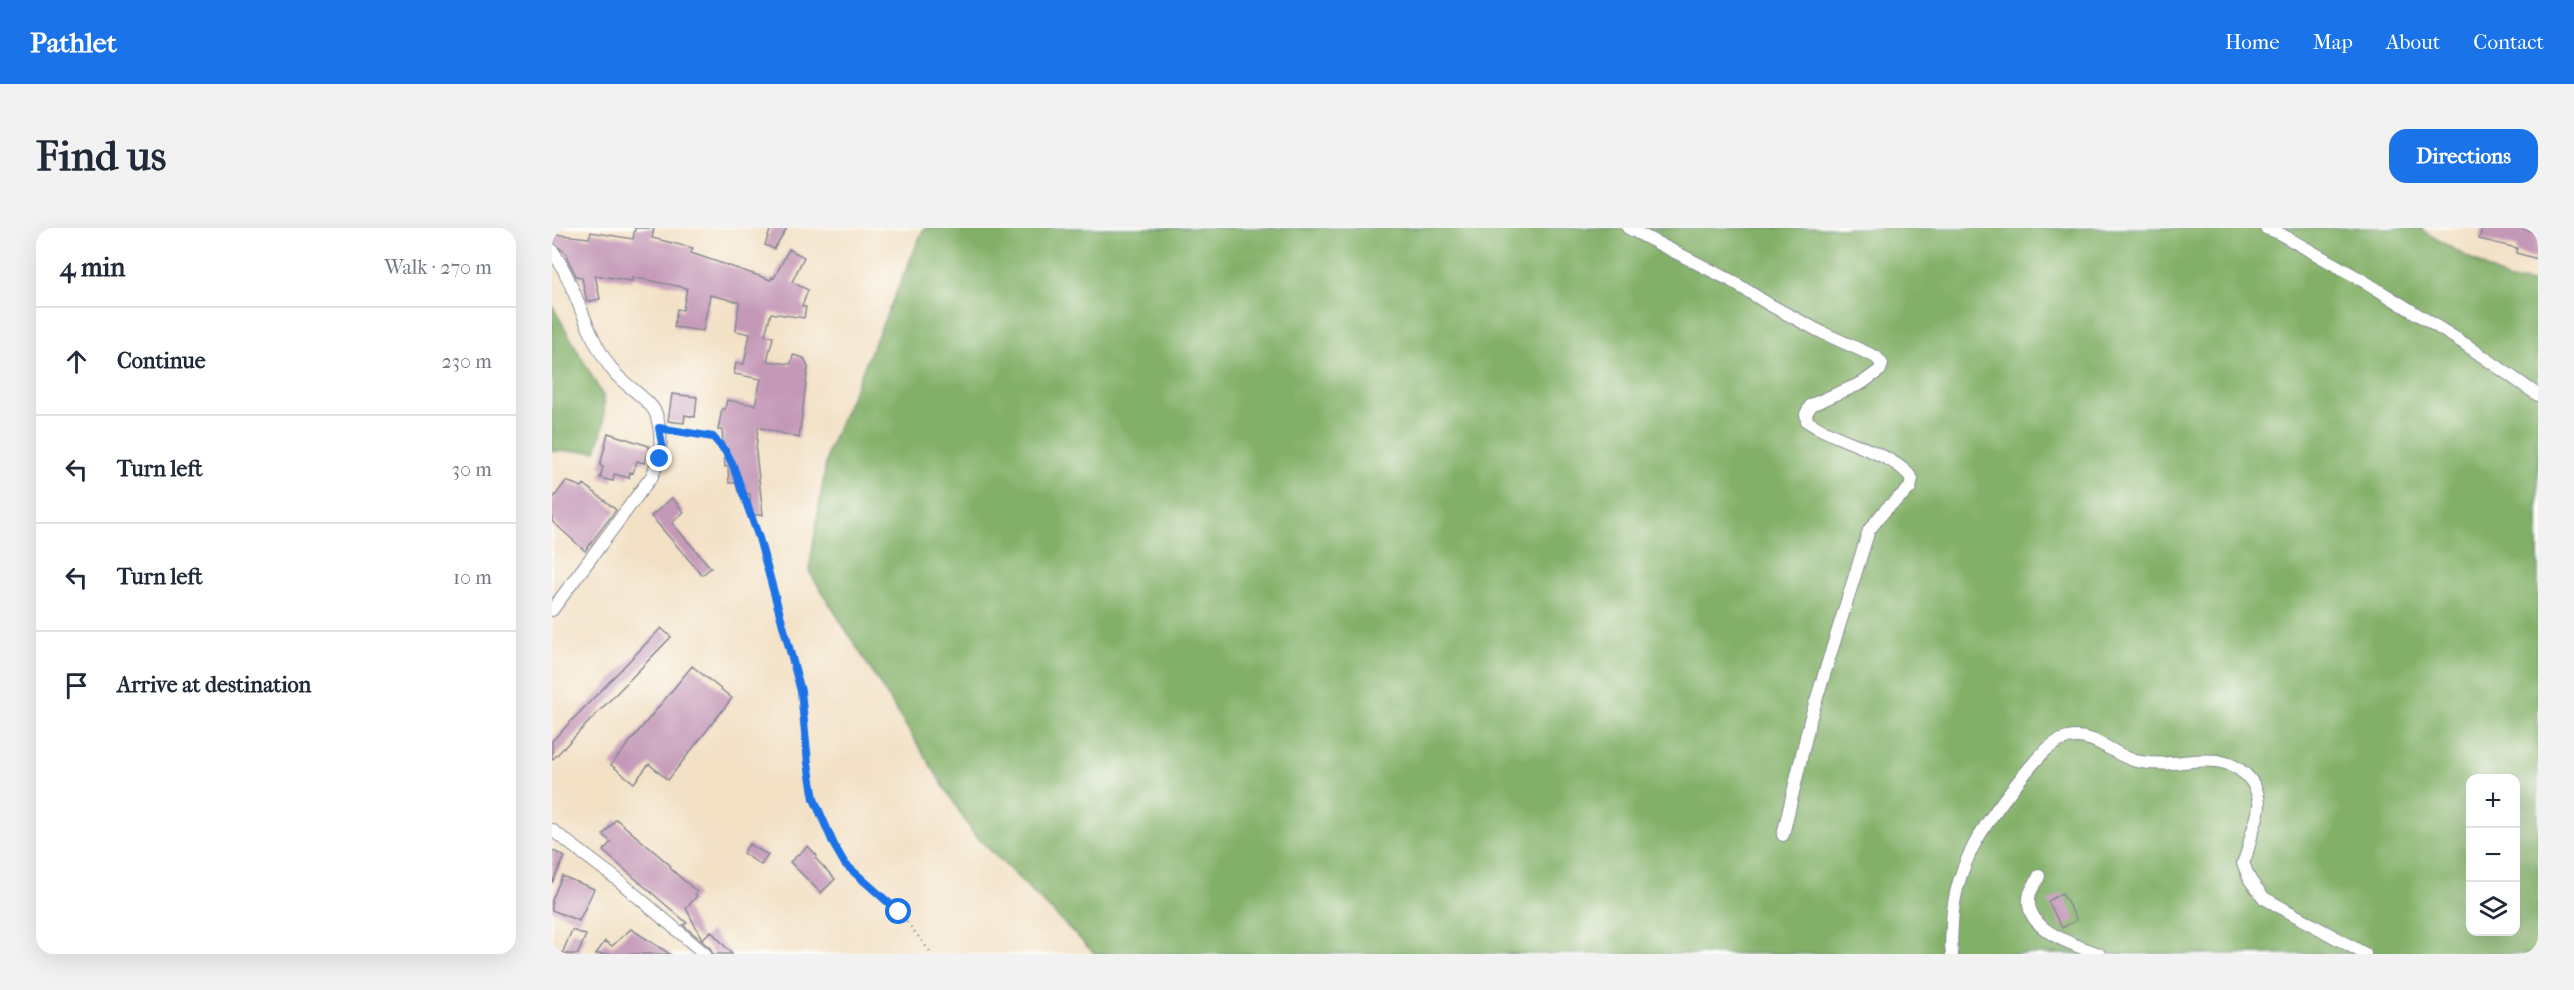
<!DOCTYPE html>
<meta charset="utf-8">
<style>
body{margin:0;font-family:"IM FELL French Canon",serif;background:#f2f2f3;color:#1f2937}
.controls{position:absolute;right:18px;bottom:18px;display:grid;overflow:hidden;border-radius:12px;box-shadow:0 6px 24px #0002}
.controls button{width:54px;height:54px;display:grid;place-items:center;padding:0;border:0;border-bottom:2px solid #e0e1e3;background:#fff;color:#1f2937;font:30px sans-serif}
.stop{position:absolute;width:18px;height:18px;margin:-14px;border:4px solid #1a73e8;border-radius:50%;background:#fff}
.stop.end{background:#1a73e8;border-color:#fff;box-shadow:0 2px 6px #0008}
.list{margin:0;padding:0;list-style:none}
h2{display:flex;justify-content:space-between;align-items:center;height:78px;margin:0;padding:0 24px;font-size:26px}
h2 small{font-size:20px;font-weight:400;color:#747a83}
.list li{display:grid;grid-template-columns:39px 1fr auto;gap:18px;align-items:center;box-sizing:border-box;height:108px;padding:0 24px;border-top:2px solid #e0e1e3}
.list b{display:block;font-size:22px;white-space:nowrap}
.list em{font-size:20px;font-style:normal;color:#747a83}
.icon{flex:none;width:33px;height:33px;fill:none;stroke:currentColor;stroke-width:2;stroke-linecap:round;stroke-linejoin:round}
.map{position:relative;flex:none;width:1986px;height:726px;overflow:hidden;border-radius:18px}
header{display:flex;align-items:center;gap:36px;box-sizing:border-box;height:84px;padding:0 30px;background:#1a73e8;color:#fff}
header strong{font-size:28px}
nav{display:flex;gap:33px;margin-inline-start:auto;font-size:21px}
.intro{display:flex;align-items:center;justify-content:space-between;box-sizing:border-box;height:144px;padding:0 36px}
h1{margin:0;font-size:42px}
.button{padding:15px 27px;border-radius:18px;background:#1a73e8;color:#fff;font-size:21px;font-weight:700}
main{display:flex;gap:36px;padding:0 36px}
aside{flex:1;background:#fff;border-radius:18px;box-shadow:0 6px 24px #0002}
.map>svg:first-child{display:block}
.forest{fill:#82b068;stroke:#4e7063;stroke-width:1.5;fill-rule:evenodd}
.building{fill:#c498b7}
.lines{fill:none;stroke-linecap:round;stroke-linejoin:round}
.minor-casing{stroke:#878892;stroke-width:14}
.path{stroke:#878892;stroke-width:2;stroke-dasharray:1.5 4.5;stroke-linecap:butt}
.minor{stroke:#fff;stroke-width:12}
.route{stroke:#1a73e8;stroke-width:8}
</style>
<header>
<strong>Pathlet</strong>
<nav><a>Home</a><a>Map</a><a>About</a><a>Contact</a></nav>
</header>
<div class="intro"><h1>Find us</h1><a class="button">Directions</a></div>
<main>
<aside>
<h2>4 min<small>Walk · 270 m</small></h2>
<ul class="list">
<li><svg class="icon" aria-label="ahead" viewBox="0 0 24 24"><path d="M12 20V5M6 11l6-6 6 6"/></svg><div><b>Continue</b></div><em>230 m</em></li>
<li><svg class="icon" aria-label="left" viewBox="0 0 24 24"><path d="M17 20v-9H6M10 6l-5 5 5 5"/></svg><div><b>Turn left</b></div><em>30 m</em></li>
<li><svg class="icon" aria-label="left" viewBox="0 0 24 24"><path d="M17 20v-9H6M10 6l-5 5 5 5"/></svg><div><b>Turn left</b></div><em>10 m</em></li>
<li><svg class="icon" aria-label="arrive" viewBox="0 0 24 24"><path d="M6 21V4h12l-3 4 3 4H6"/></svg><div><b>Arrive at destination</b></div></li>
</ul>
</aside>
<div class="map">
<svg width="1986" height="726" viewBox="0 0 1986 726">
<rect width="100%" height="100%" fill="#fdfcf7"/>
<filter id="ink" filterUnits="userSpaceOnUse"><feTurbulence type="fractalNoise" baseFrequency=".0167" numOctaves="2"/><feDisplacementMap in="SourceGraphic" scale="12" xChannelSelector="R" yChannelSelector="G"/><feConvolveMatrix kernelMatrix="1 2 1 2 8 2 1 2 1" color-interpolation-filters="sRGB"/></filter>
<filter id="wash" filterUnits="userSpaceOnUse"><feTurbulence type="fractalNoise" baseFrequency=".008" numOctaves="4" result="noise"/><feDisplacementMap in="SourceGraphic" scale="24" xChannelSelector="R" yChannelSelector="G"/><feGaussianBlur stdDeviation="1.35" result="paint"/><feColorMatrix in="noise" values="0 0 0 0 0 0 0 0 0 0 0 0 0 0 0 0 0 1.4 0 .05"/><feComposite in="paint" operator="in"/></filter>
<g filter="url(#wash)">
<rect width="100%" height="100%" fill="#f3e1c6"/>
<path class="forest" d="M372 0H1870L1869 2 1957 53 1986 54V726H543L421 605 257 343 276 223ZM1918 550H1964V704H1918Z
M0 77 52 170V196L44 223H0Z"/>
<g id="blocks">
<path class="building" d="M83 0H102L100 10 141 20 139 25 219 52 220 49 222 50 237 21 252 29 240 54 256 62 250 78 254 79 252 90 219 85 213 107 221 109 215 133 239 136 241 127 252 130 256 139 247 210 206 199 204 224 211 287H198V266H189L188 262 186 263 185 255H177L176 238 173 239 170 202H166L170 181H173L175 172 203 177 209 151 182 146 184 135 192 136 198 106 184 103 187 74 158 67 151 103 122 99 125 81 131 82 135 60 80 49V53L43 47 48 71 35 74 30 50 24 48 15 30V26L0 14V6L37 10 39 4 81 11Z
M219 0H235L222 21 213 17Z
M1930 0H1969L1986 5V31L1964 25 1965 20 1927 11Z
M120 166 145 169 143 189 133 187 132 195 116 193Z
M56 205 97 218 92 235 85 233 81 245 78 244 77 250 62 246 61 253 48 250 51 239 48 238Z
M14 253 30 259 32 256 64 282 33 323 0 293V272Z
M120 270 132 284 120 295 159 340 150 347 99 288Z
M109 400 119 409 0 532V513Z
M140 438 180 470 116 552 97 536 82 555 59 537Z
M64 591 119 638 118 640 145 664 143 666 145 668 134 680 150 711 159 703 180 726H161L158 720 131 697 135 695 51 623 59 614 51 607Z
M197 616 216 627 209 637 191 625Z
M256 618 265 628 263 630 283 651 269 665 238 634Z
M0 622 13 629 0 655Z
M10 648 42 661 27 693 0 682V672Z
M1510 665 1525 692 1510 700 1496 673Z
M79 701 118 726H44L53 713 60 718Z
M20 702 34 707 26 726H10Z"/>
</g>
</g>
<g filter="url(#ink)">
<use href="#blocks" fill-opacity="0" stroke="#878892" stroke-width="1.5"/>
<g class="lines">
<g class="minor-casing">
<path id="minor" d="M1076 0 1178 52 1218 77 1269 104 1324 129 1330 136 1328 142 1310 155 1259 177 1254 186 1255 193C1282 213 1344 225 1360 251L1358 260 1334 281 1317 302 1258 492 1231 607
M1714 0 1725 4 1815 55 1913 116 1986 167
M0 22C26 60 33 108 62 144 72 157 99 172 104 186 111 209 110 226 100 248L0 382
M0 602 66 652 153 726
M1487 648C1485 653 1480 660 1478 665 1468 701 1522 717 1547 726
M1400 726C1398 716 1400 705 1400 694 1403 636 1433 594 1469 550 1482 535 1496 514 1516 510 1542 504 1561 527 1584 533 1615 540 1637 530 1665 533 1686 536 1705 551 1707 574 1708 584 1703 595 1700 605 1697 615 1696 625 1691 635L1698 652 1712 670 1813 726"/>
</g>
<path class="path" d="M122 202 161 209 180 235 207 310 249 463 256 535 262 571 281 617 293 636 347 684 380 726"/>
<use href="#minor" class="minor"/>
</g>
</g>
<g class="lines" filter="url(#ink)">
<path class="route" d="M108 231 110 216 107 200 161 209 174 224 180 235 207 310 249 463 256 535 262 571 282 617 293 636 347 684"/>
</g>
</svg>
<div class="controls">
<button>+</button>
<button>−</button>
<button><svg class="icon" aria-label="layers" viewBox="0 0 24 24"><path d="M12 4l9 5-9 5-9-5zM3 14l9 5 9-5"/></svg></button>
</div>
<div class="stop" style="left:347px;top:684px"></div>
<div class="stop end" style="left:108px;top:231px"></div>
</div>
</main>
